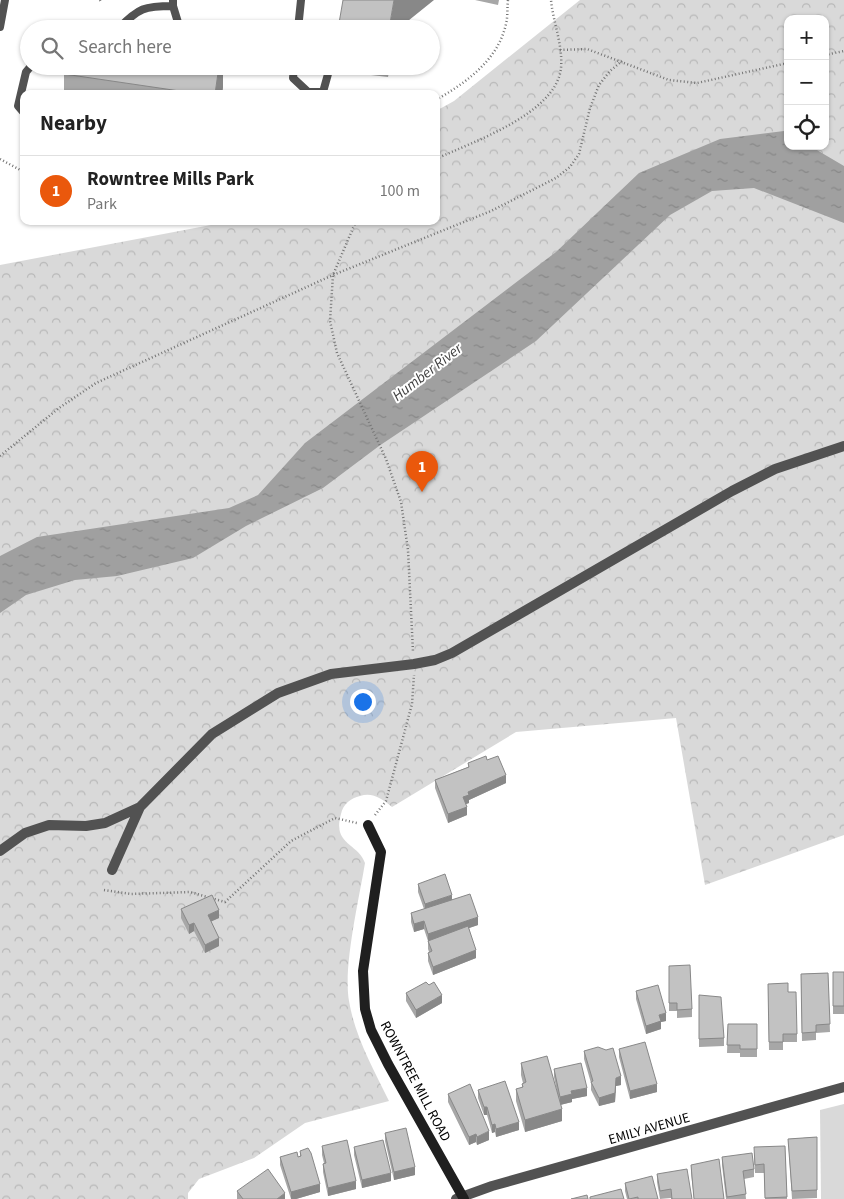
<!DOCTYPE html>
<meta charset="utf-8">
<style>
body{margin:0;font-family:"Source Sans 3",sans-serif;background:#f6f6f6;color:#222}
.controls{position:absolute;right:15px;top:15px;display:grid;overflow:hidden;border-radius:10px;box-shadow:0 1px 4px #0004}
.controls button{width:45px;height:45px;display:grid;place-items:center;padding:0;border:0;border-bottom:1px solid #e0e0e0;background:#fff;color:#222;font:25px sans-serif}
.you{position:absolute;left:362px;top:701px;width:18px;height:18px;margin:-12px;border:4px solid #fff;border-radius:50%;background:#1a73e8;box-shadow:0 0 0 8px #1a73e833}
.badge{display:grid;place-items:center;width:32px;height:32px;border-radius:50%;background:#ea580c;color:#fff;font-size:16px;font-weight:700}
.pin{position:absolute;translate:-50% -41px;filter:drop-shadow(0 1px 2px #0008)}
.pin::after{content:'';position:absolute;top:26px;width:18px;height:15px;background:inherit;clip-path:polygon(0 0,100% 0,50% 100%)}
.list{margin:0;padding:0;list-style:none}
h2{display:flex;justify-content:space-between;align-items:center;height:65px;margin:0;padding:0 20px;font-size:21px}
h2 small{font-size:16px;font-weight:400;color:#767676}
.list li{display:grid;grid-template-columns:32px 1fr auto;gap:15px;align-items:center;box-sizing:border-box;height:70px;padding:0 20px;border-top:1px solid #e0e0e0}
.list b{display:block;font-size:19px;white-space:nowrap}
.list p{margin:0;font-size:16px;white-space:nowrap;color:#767676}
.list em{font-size:16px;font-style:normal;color:#767676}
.icon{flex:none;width:28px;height:28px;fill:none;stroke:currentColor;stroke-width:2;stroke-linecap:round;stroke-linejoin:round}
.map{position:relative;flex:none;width:844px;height:1199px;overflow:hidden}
.search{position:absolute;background:#fff;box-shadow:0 1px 4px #0004;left:20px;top:20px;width:420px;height:55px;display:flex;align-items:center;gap:12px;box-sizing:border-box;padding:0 18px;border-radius:28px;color:#767676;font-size:19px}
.panel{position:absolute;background:#fff;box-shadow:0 1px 4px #0004;left:20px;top:90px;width:420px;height:135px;border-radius:10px}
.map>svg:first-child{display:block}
.grass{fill:#d9d9d9}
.park{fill:url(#park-crowns);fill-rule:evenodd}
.water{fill:url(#water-ripples)}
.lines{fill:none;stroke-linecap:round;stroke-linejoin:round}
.path{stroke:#747474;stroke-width:2.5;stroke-dasharray:1 2.5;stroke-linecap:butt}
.lane{stroke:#525252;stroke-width:8}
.street{stroke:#525252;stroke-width:10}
.secondary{stroke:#1f1f1f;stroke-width:10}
.wall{fill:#a7a7a7}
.shaded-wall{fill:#888}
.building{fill:#c2c2c2;stroke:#888}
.labels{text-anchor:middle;stroke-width:4;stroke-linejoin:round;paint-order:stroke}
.street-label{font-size:14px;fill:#000;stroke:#fff}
.water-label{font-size:15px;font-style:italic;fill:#414141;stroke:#fff}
</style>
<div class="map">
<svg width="844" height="1199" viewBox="0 0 844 1199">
<defs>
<pattern id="park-crowns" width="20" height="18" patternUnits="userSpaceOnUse" patternTransform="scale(1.25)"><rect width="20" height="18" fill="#d9d9d9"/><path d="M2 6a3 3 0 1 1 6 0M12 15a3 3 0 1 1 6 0" fill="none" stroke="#b8b8b8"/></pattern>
<pattern id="water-ripples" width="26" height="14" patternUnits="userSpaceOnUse" patternTransform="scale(1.25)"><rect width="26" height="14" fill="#a0a0a0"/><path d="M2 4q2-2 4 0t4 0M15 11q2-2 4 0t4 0" fill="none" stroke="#888"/></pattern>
</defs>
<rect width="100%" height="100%" fill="#fff"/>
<path class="grass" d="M844 1104V1199H821L820 1110Z"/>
<path class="park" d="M580 0H844V835L705 885 676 718 516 732 392 807C382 799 373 792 360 796 351 798 343 804 341 814 332 845 358 843 365 863 359 900 343 966 349 1001 355 1037 373 1068 389 1101L305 1123 254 1158 199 1179 188 1193V1199H0V265L232 221H436V111L454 101ZM788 19H825V146H788Z"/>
<path class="water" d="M784 131 788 133V146H810L844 166V223L754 188 712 191 670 215 536 341 379 446 323 488 246 526 193 558 117 576 75 580 26 595 0 613V556L37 537 229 508 258 495 305 443 556 252 639 173 720 139Z"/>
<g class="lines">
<path class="path" d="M100 0 101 2
M560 50 587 49 669 80 697 83 788 63
M825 55 844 51
M436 100C467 82 498 60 506 24 508 16 507 8 508 0
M0 159 24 172
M436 159C474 141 556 114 561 68 563 45 553 22 551 0
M356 221 333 275 330 321 337 353 386 459 401 502 408 550 413 652
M0 456 59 408 96 383 333 275 491 211 556 178 570 167 579 154 590 108 599 85 610 71 622 61
M375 815 386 801 412 704 414 675
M104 890 131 894 190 892 225 902 291 841 335 818 357 823"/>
<path class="lane" d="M173 0V6L180 29
M0 27 5 0
M119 28C139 8 144 6 173 6
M298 29 301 0
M294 66 293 78 308 92H323L328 74
M24 113 18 106 26 72 31 66"/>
<path class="street" d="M0 851 25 833 49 825 86 826 105 823 140 807 212 734 278 693 331 674 414 664 435 660 452 653 732 491 775 469 844 446
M112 870 140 807
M456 1199 492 1186 844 1087"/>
<path class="secondary" d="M368 825 381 852 363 971 365 1009 371 1030 388 1064 464 1199"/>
</g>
<path class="wall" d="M475 0H499L498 5Z
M223 66V87L222 94H64V74Z
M337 66H389L388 77 337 71Z
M487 760 506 783 469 800V803L466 804 467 815 448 823 435 788V780L468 767V763Z
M418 884 452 900 478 925 469 928 476 958 433 975 428 961V953L429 952 428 949V941L424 929 414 932 411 922V913L424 909 418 892Z
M181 909 219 918 211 921 219 946 205 953 194 931 189 934 181 918Z
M669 966 692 1009V1017L677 1018V1011H669Z
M833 972H844V1014H833Z
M828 973 830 1032 816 1033V1040L802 1041 801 974Z
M768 984 788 992 797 1034V1042H783V1050H769Z
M636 991 666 1021 661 1022V1029L646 1034 636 999Z
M406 993 442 1003 416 1018 406 1001Z
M699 995 724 1038V1046L699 1047Z
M728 1024H757V1057H740V1053H727Z
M619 1049 657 1092 630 1099 619 1057Z
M584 1051 621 1085 616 1086 615 1102 599 1106 591 1090V1083L584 1059Z
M521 1063 558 1096 554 1077V1069L587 1096 572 1099V1102L560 1105 562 1121 525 1132 516 1101V1089L522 1088V1084L523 1083 521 1075Z
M478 1090 519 1130 496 1137 495 1132 492 1133 487 1115H484L478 1098Z
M448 1094 489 1140 477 1145 476 1142 469 1145 448 1102Z
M385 1133 415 1175 394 1180 385 1141Z
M817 1137V1198L792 1199 788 1139Z
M322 1146 356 1189 328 1196 323 1172V1164L324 1163 322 1155Z
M785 1146 787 1199H765L764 1173H755L754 1155Z
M354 1147 391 1181 362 1188 354 1155Z
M300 1151 320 1192 296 1199H291L280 1165V1157H298L300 1156Z
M722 1157 754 1169V1177L744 1179 746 1199H726L722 1165Z
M691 1165 724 1199H694L691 1173Z
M657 1174 692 1199H671V1198L660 1199 657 1182Z
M625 1183 658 1199H627L625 1191Z
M237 1191 285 1199H237Z"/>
<path class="shaded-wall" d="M394 0H434L398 29H389Z
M219 66H223V87L222 94H215Z
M388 66H389L388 77Z
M506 775V783L469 800V803L463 805V797L468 792Z
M467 807V815L448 823V814Z
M452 895V904L425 912V904Z
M219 910V918L208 923V915Z
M478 917V925L428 942V934Z
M424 921V929L414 932V924Z
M194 923V931L189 934V925Z
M219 938V946L205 953V945Z
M476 950V958L433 975V967Z
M442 995V1003L416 1018V1010Z
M666 1013V1021L661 1022V1029L646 1034V1026L659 1015Z
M621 1076V1085L616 1086 615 1102 599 1106V1098L616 1078Z
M657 1084V1092L630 1099V1091Z
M587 1088V1096L572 1099V1102L560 1105V1097L571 1091Z
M484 1107H487V1115H484Z
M562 1109V1121L525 1132V1120Z
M519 1122V1130L496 1137V1129Z
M495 1124V1132L492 1133V1125Z
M489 1131V1140L477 1145V1137Z
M476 1134V1142L469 1145V1137Z
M415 1167V1175L394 1180V1172Z
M391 1173V1181L362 1188V1180Z
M356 1181V1189L328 1196V1188Z
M320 1184V1192L296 1199H291V1192Z
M285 1193V1199H277Z"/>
<path class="building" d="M343 0H394L389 29H338Z
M72 21 128 29H71Z
M66 66H219L215 94H200L64 74Z
M486 756 487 760 498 756 506 775 468 792 469 795 463 797 467 807 448 814 435 780 469 767 468 763Z
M445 874 452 895 425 904 418 884Z
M470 894 478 917 428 934 424 921 414 924 411 913Z
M212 895 219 910 208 915 219 938 205 945 194 923 189 925 181 909Z
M468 926 476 950 433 967 428 953 432 951 428 941Z
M690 965 692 1009 677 1010V1003H669V966Z
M833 972H844V1006H833Z
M828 973 830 1024 816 1025V1032L802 1033 801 974Z
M426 982 429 985 434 982 442 995 416 1010 406 993Z
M788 983V992H796L797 1034H783V1042H769L768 984Z
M658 985 666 1013 659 1015 661 1021 646 1026 636 991Z
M699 995 721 997 724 1038 699 1039Z
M728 1024H757V1049H740V1045H727Z
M645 1042 657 1084 630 1091 619 1049Z
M598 1047 606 1050 613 1048 621 1076 616 1078 615 1093 599 1098 591 1082 593 1081 584 1051Z
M547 1056 562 1109 525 1120 516 1089 523 1087 522 1084 526 1082 521 1063Z
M581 1063 587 1088 571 1091 572 1094 560 1097 554 1069Z
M505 1081 519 1122 496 1129 495 1124 492 1125 487 1107H484L478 1090Z
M470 1084 489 1131 477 1137 476 1134 469 1137 448 1094Z
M406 1128 415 1167 394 1172 385 1133Z
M817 1137V1190L792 1191 788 1139Z
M347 1140 356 1181 328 1188 323 1164 326 1163 322 1146Z
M383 1140 391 1173 362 1180 354 1147Z
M785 1146 787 1197 765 1198 764 1164 755 1165 754 1147Z
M308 1148 311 1153 320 1184 291 1192 280 1157 297 1152 298 1157 301 1156 300 1151Z
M752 1153 754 1169 743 1171 746 1194 727 1197 722 1157Z
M719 1159 724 1199H694L691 1165Z
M268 1169 285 1193 277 1199H243L237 1191Z
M687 1169 692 1199H672L671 1189 660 1191 657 1174Z
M652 1176 658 1199H638V1197L629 1199 625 1183Z
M621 1189 624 1199H590V1197Z
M587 1195 588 1199H571Z"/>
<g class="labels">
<g class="street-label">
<text transform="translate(416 1081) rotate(62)" y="5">ROWNTREE MILL ROAD</text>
<text transform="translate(649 1128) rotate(-16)" y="5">EMILY AVENUE</text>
</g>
<g class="water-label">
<text transform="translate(427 372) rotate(-38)" y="5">Humber River</text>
</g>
</g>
</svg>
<div class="controls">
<button>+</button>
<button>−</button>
<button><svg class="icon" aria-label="locate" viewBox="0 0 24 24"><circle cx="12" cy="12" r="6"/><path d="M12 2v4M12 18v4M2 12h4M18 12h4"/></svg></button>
</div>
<div class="you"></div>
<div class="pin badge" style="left:422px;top:492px">1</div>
<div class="search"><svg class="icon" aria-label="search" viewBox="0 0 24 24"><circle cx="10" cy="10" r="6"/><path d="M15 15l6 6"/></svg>Search here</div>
<section class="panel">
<h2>Nearby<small></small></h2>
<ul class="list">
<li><span class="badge">1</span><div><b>Rowntree Mills Park</b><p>Park</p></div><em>100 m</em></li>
</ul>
</section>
</div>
